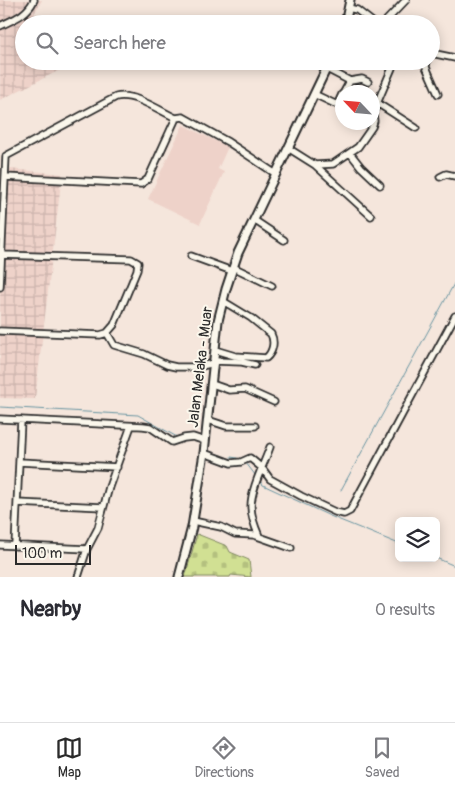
<!DOCTYPE html>
<style>
body{margin:0;font-family:Pangolin,sans-serif;background:#f2f2f3;color:#2b2b33}
.controls{position:absolute;right:15px;bottom:15px;display:grid;overflow:hidden;border-radius:8px;box-shadow:0 2px 12px #0003}
.controls button{width:45px;height:45px;display:grid;place-items:center;padding:0;border:0;border-bottom:1px solid #e1e1e2;background:#fff;color:#2b2b33;font:25px sans-serif}
.compass{position:absolute;left:335px;top:85px;width:45px;height:45px;border-radius:50%;background:#fff;box-shadow:0 2px 12px #0003;rotate:296deg}
.scale{position:absolute;left:15px;bottom:12px;width:76px;box-sizing:border-box;padding-left:5px;border:2px solid #2b2b2b;border-top:0;font-size:14px;line-height:18px;white-space:nowrap;color:#2b2b2b;-webkit-text-stroke:4px #fbf7ec;paint-order:stroke}
.list{margin:0;padding:0;list-style:none}
h2{display:flex;justify-content:space-between;align-items:center;height:65px;margin:0;padding:0 20px;font-size:21px}
h2 small{font-size:16px;font-weight:400;color:#7c7c81}
.icon{flex:none;width:28px;height:28px;fill:none;stroke:currentColor;stroke-width:2;stroke-linecap:round;stroke-linejoin:round}
.map{position:relative;flex:none;width:455px;height:577px;overflow:hidden}
.search{position:absolute;background:#fff;box-shadow:0 2px 12px #0003;left:15px;right:15px;top:15px;height:55px;display:flex;align-items:center;gap:12px;box-sizing:border-box;padding:0 18px;border-radius:28px;color:#7c7c81;font-size:19px}
.sheet{height:145px;background:#fff}
nav{display:flex;justify-content:space-around;align-items:center;box-sizing:border-box;height:70px;border-top:1px solid #e1e1e2;background:#fff;font-size:14px;color:#7c7c81}
nav a{display:grid;justify-items:center;gap:2px}
nav .on{color:#2b2b2b}
.map>svg:first-child{display:block}
.built{fill:#eed2c9}
.industrial{fill:url(#industrial-grid)}
.cemetery{fill:url(#cemetery-stones);stroke:#7e865f}
.lines{fill:none;stroke-linecap:round;stroke-linejoin:round}
.stream{stroke:#6894a1;stroke-width:1}
.minor-casing{stroke:#2b2b2b;stroke-width:9}
.major-casing{stroke:#2b2b2b;stroke-width:11}
.minor{stroke:#fbf7ec;stroke-width:5.5}
.major{stroke:#fbf7ec;stroke-width:7}
.labels{text-anchor:middle;stroke-width:4;stroke-linejoin:round;paint-order:stroke}
.street-label{font-size:15px;fill:#2b2b2b;stroke:#fbf7ec}
</style>
<div class="map">
<svg width="455" height="577" viewBox="0 0 455 577">
<defs>
<pattern id="industrial-grid" width="8" height="8" patternUnits="userSpaceOnUse" patternTransform="scale(1.25)"><rect width="8" height="8" fill="#eed2c9"/><path d="M0 4h8M4 0v8" fill="none" stroke="#ccb4ad"/></pattern>
<pattern id="cemetery-stones" width="16" height="16" patternUnits="userSpaceOnUse" patternTransform="scale(1.25)"><rect width="16" height="16" fill="#d1e093"/><path d="M2 7V4a2 2 0 0 1 4 0v3zM10 15v-3a2 2 0 0 1 4 0v3z" fill="#b4c07f"/></pattern>
</defs>
<rect width="100%" height="100%" fill="#f5e6dc"/>
<filter id="ink" filterUnits="userSpaceOnUse"><feTurbulence type="fractalNoise" baseFrequency=".02" numOctaves="2"/><feDisplacementMap in="SourceGraphic" scale="10" xChannelSelector="R" yChannelSelector="G"/><feConvolveMatrix kernelMatrix="1 2 1 2 8 2 1 2 1" color-interpolation-filters="sRGB"/></filter>
<g filter="url(#ink)">
<path class="built" d="M183 125 228 147 218 169 224 172 200 224 148 199Z"/>
<path class="industrial" d="M0 0H42L34 14 51 24H24V61H78L0 100Z
M0 168 62 174 35 399 0 398Z"/>
<path class="cemetery" d="M197 534 227 546 230 552 249 560 251 577 231 575 230 577H185Z"/>
<g class="lines">
<path class="stream" d="M0 407 138 415 177 437
M231 457 237 458
M246 463 256 476
M260 481 263 485 330 516 399 544
M341 490 455 282
M436 558 455 566"/>
<g class="minor-casing">
<path id="minor" d="M348 8 357 10 375 24
M383 24 406 0
M0 26C14 19 27 15 34 0
M431 53 455 58
M427 61 426 67 438 94
M327 69 350 81 344 92
M350 81 362 79 368 82
M314 94 335 104 338 103 342 94
M377 103 416 128
M288 148 315 165 333 164 358 147 372 127 374 121 373 113 395 61
M350 153 361 167 380 185
M315 165 371 216
M5 177 141 184 148 179 176 118
M440 177 446 174 455 176
M254 220 284 240
M191 256 232 271
M233 267 272 286
M0 287 6 156 116 97C133 92 160 111 176 118L183 117 228 142 276 174
M0 331 100 335 107 333 114 325 137 270 138 263 131 259 2 255
M107 333 114 345 144 354 167 365 176 367H197L214 363
M215 350 235 356 266 358C273 352 275 342 271 334L251 318 223 301
M214 361 242 362 255 365
M212 384 229 390 245 389 274 402
M0 419 143 426 150 427 172 442 184 438 193 437 205 441
M208 420 226 426H255
M204 453 231 463 241 462 250 458 262 468 270 479 301 496 335 512 344 514 350 511 455 316
M19 462 117 467
M17 503 103 507
M193 521 221 527 235 534 254 535 291 548
M259 536C255 527 251 517 251 506 251 489 264 464 270 447
M0 545 87 549
M15 546 21 420
M78 577 87 549 98 528 109 487 131 426"/>
</g>
<g class="major-casing">
<path id="major" d="M345 24 350 0
M179 577 192 527 204 453 218 321 226 289 238 253 330 61"/>
</g>
<use href="#minor" class="minor"/>
<use href="#major" class="major"/>
</g>
</g>
<g class="labels">
<g class="street-label">
<text transform="translate(200 367) rotate(-83)" y="5">Jalan Melaka - Muar</text>
</g>
</g>
</svg>
<div class="controls">
<button><svg class="icon" aria-label="layers" viewBox="0 0 24 24"><path d="M12 4l9 5-9 5-9-5zM3 14l9 5 9-5"/></svg></button>
</div>
<svg class="compass" viewBox="-18 -18 36 36"><path d="M0-13l5 13h-10z" fill="#e53935"/><path d="M0 13l5-13h-10z" fill="#7c7c81"/></svg>
<div class="scale">100 m</div>
<div class="search"><svg class="icon" aria-label="search" viewBox="0 0 24 24"><circle cx="10" cy="10" r="6"/><path d="M15 15l6 6"/></svg>Search here</div>
</div>
<section class="sheet">
<h2>Nearby<small>0 results</small></h2>
<ul class="list">
</ul>
</section>
<nav>
<a class="on"><svg class="icon" aria-label="map" viewBox="0 0 24 24"><path d="M3 6l6-2 6 2 6-2v14l-6 2-6-2-6 2zM9 4v14M15 6v14"/></svg>Map</a>
<a><svg class="icon" aria-label="directions" viewBox="0 0 24 24"><path d="M12 3l9 9-9 9-9-9zM9 14v-3h6M13 9l2 2-2 2"/></svg>Directions</a>
<a><svg class="icon" aria-label="saved" viewBox="0 0 24 24"><path d="M7 4h10v16l-5-4-5 4z"/></svg>Saved</a>
</nav>
